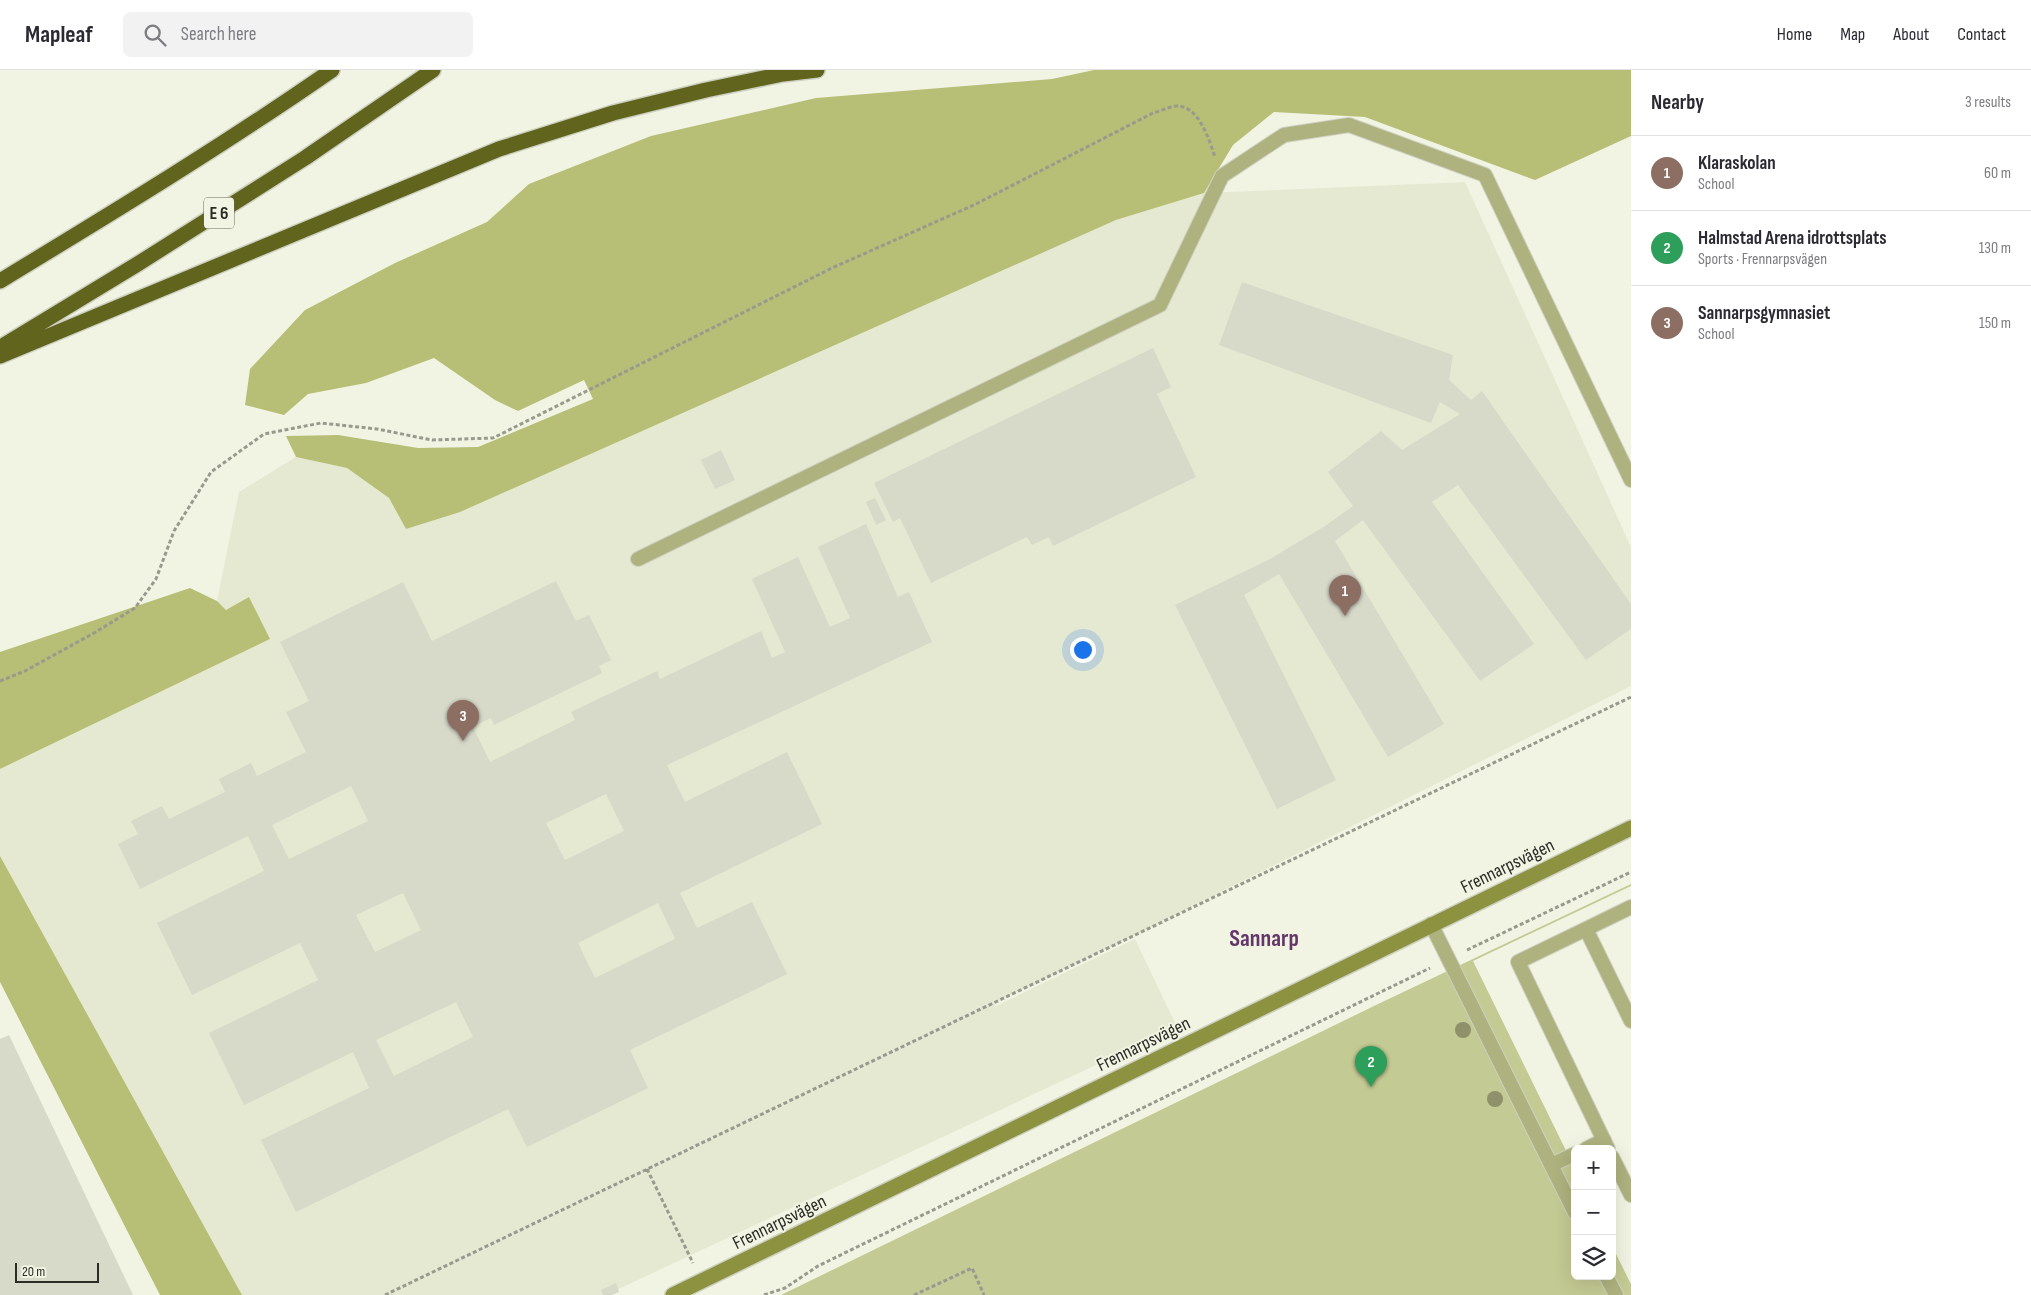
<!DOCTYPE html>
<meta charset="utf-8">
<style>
body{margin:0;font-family:"Sofia Sans Condensed",sans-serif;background:#f2f2f3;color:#2b2b33}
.controls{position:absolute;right:15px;bottom:15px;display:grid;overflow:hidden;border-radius:8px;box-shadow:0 5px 20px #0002}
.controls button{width:45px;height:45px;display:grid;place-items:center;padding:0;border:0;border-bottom:1px solid #e1e1e2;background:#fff;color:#2b2b33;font:25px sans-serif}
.scale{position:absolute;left:15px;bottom:12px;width:84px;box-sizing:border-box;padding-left:5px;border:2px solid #2b2c26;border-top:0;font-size:14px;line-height:18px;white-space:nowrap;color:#2b2c26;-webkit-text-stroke:4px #f2f4e3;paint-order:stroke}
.you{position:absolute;left:1082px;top:579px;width:18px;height:18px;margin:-12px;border:4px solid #fff;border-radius:50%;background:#1a73e8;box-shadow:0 0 0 8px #1a73e833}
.badge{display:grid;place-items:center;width:32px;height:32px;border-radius:50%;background:#ad4fb9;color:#fff;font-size:16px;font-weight:700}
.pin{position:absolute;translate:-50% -41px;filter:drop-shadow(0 1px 2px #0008)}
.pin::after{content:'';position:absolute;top:26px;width:18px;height:15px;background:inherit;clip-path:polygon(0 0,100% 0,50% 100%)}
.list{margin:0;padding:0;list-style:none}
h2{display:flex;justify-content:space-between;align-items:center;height:65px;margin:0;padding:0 20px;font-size:21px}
h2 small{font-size:16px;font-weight:400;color:#7c7c81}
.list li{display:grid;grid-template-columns:32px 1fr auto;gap:15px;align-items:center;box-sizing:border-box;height:75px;padding:0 20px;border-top:1px solid #e1e1e2}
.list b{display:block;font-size:19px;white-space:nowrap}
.list p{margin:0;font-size:16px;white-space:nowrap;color:#7c7c81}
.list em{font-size:16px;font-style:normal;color:#7c7c81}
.icon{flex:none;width:28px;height:28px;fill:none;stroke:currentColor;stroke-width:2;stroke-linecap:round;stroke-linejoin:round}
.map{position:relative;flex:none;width:1631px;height:1225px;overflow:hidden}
header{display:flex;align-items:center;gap:30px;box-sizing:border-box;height:70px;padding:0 25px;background:#fff;border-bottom:1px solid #e1e1e2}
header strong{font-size:24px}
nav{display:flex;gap:28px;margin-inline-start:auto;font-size:18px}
.search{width:350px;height:45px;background:#f2f2f3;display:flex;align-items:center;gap:12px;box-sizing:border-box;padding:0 18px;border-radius:8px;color:#7c7c81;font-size:19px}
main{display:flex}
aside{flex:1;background:#fff}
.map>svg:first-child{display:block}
.built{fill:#e6e9d2}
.green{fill:#c4ca93}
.forest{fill:#b7be75}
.building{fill:#d7d9c9;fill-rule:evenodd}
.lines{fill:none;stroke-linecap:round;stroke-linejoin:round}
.lane-casing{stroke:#ced0c1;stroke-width:16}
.secondary-casing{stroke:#ced0c1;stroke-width:18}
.highway-casing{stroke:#ced0c1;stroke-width:18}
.path{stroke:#989a8e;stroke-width:3;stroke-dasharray:4 2.5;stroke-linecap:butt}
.lane{stroke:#adb27e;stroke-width:14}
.secondary{stroke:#8c9240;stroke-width:15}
.highway{stroke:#60641c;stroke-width:15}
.tree{fill:#8e9169}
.labels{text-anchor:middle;stroke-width:4;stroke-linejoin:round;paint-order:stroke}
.shield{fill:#f2f4e3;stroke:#67685f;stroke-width:1}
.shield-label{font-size:18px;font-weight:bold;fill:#2b2c26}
.street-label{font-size:19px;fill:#2b2c26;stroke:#f2f4e3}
.district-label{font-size:24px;font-weight:bold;fill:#64366a;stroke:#f2f4e3}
</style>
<header>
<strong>Mapleaf</strong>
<div class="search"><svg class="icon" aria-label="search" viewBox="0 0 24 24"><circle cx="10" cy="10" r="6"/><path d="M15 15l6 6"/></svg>Search here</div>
<nav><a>Home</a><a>Map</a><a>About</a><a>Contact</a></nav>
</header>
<main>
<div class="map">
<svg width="1631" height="1225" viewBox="0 0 1631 1225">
<rect width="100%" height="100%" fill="#f2f4e3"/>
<path class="built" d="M1465 112 1631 477V616L1129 868 994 933 996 936 1135 869 1177 957 606 1225H242L0 786V699L270 569 226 540 217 531 239 422 296 387 347 398 389 428 406 459 1116 150 1204 123Z"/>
<path class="green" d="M1631 814V816L1473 891 1575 1099V1206H1612V1176L1631 1214V1225H781L1376 935Z"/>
<path class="forest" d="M1094 0H1631V66L1535 110 1365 47 1274 42 1233 75 1204 123 1116 150 460 442 406 459 389 428 347 398 296 387 286 366 338 365 418 378 478 377 593 329 584 310 518 341 495 330 434 288 366 313 308 324 284 345 245 335 250 299 305 240 395 193 487 152 529 114 651 66 816 28 1052 9Z
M190 518 217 531 226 540 249 527 270 569 0 699V582Z
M0 786 242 1225H160L0 912Z"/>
<path class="building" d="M1242 212 1453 285 1449 310 1471 330 1482 321 1631 534V559L1586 590 1458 415 1432 432 1534 574 1480 611 1363 450 1335 471 1444 654 1388 687 1279 504 1244 525 1336 710 1277 739 1175 535 1270 489 1325 456 1353 436 1328 402 1381 361 1402 380 1460 344 1440 332 1431 353 1219 275Z
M1153 278 1171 317 1157 324 1196 407 1053 476 1049 467 1032 475 1027 467 931 513 900 448 893 452 874 413Z
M721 380 735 410 715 419 701 390Z
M875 428 886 450 876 455 866 432Z
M866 454 898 527 909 522 932 572 667 695 685 732 787 682 822 754 680 823 697 858 752 832 787 904 630 980 648 1018 527 1077 508 1039 296 1142 261 1070 369 1018 353 982 244 1035 209 963 318 910 300 873 192 925 157 853 264 801 248 766 140 819 118 774 138 764 131 751 162 736 169 749 225 722 219 709 251 693 257 706 306 682 286 642 309 631 280 572 403 512 432 571 556 511 576 551 589 545 611 590 599 596 602 603 494 655 491 648 473 657 490 692 575 650 571 642 657 601 660 609 761 561 772 588 785 582 752 509 798 487 830 557 850 548 818 477ZM351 716 368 751 289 789 272 755ZM606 724 624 761 565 790 546 753ZM403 823 421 860 375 882 356 845ZM658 833 675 869 595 908 578 873ZM456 932 473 967 394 1006 376 970Z
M9 965 133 1225H0V969Z
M616 1213 619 1222 612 1225H603L601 1220Z"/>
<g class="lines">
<g class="lane-casing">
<path id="lane" d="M638 489 1160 235 1222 106 1284 65 1349 55 1485 105 1631 410
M1431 854 1575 1143
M1586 859 1631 837
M1586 1079 1604 1070
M1608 1079 1518 892 1586 859 1631 951
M1612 1087 1631 1125
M1551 1095 1575 1084
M1606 1206 1616 1225"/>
</g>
<g class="secondary-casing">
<path id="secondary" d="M673 1225 1631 758"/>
</g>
<g class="highway-casing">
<path id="highway" d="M0 211C112 143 224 75 332 0
M1 277 136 195 305 88 433 0
M0 286 499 79 613 43 706 20 783 4 817 0"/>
</g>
<path class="path" d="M0 611 25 601 94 563 135 538 156 509 174 461 211 402 264 364 321 353 377 359 432 370 493 368 832 198 976 134 1153 43C1160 41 1169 37 1176 36 1199 35 1209 70 1215 87
M1467 880 1631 802
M647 1099 693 1193
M385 1225 1631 627
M764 1225 785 1218 818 1196 1430 898
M914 1225 972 1198 984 1225"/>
<use href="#lane" class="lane"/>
<use href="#secondary" class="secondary"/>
<use href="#highway" class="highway"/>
</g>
<g class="tree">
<circle cx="1463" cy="960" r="8"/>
<circle cx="1495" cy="1029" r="8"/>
</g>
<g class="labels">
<rect class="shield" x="204" y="127.5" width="30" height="31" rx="4"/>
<g class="shield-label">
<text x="219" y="149">E 6</text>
</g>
<g class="street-label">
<text transform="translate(1507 795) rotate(-26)" y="7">Frennarpsvägen</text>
<text transform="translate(1143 973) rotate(-26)" y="7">Frennarpsvägen</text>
<text transform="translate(779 1151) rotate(-26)" y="7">Frennarpsvägen</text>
</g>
<g class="district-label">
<text x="1264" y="876">Sannarp</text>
</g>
</g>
</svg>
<div class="controls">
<button>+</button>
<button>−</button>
<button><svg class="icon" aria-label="layers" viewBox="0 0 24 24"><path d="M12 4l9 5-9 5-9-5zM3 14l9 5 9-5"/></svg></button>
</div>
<div class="scale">20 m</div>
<div class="you"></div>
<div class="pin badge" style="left:1345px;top:546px;background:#8d6e63">1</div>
<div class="pin badge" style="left:1371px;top:1017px;background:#2e9e5b">2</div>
<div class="pin badge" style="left:463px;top:671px;background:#8d6e63">3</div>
</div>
<aside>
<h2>Nearby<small>3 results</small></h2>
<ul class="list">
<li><span class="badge" style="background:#8d6e63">1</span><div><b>Klaraskolan</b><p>School</p></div><em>60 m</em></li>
<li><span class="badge" style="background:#2e9e5b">2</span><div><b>Halmstad Arena idrottsplats</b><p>Sports · Frennarpsvägen</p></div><em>130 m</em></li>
<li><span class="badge" style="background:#8d6e63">3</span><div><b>Sannarpsgymnasiet</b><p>School</p></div><em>150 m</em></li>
</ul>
</aside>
</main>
